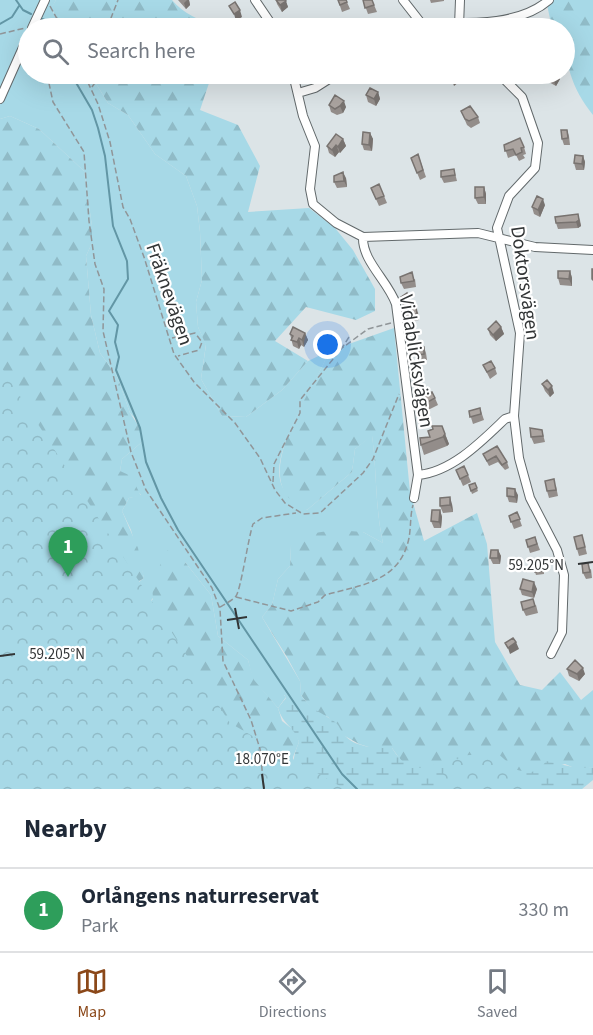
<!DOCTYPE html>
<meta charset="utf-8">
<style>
body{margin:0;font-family:"Source Sans 3",sans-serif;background:#f2f2f3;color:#1f2937}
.you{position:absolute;left:328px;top:345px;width:21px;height:21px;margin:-15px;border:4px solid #fff;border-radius:50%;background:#1a73e8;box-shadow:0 0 0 9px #1a73e833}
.badge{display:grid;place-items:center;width:39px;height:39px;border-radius:50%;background:#8b4819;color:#fff;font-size:20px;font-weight:700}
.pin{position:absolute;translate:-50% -50px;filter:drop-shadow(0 2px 3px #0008)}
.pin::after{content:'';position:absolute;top:32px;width:21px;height:18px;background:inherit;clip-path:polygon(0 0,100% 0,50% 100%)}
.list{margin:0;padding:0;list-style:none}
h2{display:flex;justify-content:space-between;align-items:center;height:78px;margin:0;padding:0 24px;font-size:26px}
h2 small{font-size:20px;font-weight:400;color:#747a83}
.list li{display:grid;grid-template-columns:39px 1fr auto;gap:18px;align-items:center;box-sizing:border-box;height:84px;padding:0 24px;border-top:2px solid #e0e1e3}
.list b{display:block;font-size:22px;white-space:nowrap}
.list p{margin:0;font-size:20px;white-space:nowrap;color:#747a83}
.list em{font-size:20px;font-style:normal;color:#747a83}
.icon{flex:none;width:33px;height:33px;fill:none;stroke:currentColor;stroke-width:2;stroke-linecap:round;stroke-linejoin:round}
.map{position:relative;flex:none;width:593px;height:789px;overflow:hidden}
.search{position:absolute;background:#fff;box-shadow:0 6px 24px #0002;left:18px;right:18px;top:18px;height:66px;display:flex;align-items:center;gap:15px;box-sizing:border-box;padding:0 21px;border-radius:33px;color:#747a83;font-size:22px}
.sheet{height:162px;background:#fff}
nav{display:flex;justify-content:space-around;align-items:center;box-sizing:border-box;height:84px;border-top:2px solid #e0e1e3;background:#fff;font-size:16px;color:#747a83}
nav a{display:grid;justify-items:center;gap:3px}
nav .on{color:#8b4819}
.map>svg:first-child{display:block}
.grass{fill:#a7d9e7}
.forest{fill:url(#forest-firs)}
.wetland{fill:url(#wetland-marsh)}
.park{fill:url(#park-crowns)}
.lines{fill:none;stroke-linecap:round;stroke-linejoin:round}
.stream{stroke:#6296a5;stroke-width:2}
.minor-casing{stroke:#62696b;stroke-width:10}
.path{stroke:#909598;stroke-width:1.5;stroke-dasharray:6 3;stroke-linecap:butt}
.minor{stroke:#fff;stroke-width:8}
.wall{fill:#938d8a}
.shaded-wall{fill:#787370}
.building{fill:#aba4a0;stroke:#787370;stroke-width:1.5}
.ticks{fill:none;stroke:#323536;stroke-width:2}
.labels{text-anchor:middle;stroke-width:4.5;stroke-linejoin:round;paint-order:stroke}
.street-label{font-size:20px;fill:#323536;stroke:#fff}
.ticks-label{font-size:15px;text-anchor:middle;fill:#323536;stroke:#fff;stroke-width:4.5;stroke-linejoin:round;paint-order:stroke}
</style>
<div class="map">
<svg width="593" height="789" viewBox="0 0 593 789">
<defs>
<pattern id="forest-firs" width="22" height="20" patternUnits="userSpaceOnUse" patternTransform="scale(1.5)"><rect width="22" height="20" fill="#a7d9e7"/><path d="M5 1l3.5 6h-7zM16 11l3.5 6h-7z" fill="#90bbc7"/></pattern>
<pattern id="wetland-marsh" width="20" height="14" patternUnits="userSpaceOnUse" patternTransform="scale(1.5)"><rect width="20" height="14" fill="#a7d9e7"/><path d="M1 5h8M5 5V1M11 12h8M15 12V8" fill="none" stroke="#90bbc7"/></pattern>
<pattern id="park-crowns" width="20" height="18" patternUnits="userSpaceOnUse" patternTransform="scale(1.5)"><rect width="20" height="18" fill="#a7d9e7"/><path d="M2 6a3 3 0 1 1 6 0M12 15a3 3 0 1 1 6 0" fill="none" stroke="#90bbc7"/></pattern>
</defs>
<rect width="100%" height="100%" fill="#dce4e7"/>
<path class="grass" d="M0 0H56L51 9 63 28H28V74H90L108 103 128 115 155 154 186 176 197 206 200 232 202 280 196 302 198 327 206 344 201 379 222 416 246 417 282 390 308 361 329 351C317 385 265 455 283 488 287 496 300 504 307 510L352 472 355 449 372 435C377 472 375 507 383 543L363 532 291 546 290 566 278 579 272 605 262 617 300 681 301 695H284L286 697 278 708 253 680 248 660 218 636 211 595 185 562 146 606 123 595 144 578 131 530 122 511 129 498 141 495 120 471 122 459 142 442 136 419 130 413 117 376 100 353 91 315 86 256 92 243V226L84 171 39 129 10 116 0 119Z"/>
<path class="forest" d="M56 0H172C183 14 200 19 216 28H63L51 8Z
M546 0H593V115C571 87 565 64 564 28H552Z
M90 74H212L200 110 238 125 260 166 248 212 309 208 335 228 353 250 375 289V311L356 320 306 307 275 341 308 361 282 390 246 417 222 416 201 379 206 345 198 327 196 302 202 280 200 232 197 206 186 176 155 154 128 115 108 103Z
M10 116 39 129 84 171 92 226V243L86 256 91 315 100 353 117 376 130 413 140 428 142 442 122 459 120 471 131 476 141 496 129 498 122 511 138 548 144 578 105 605 146 606 153 599 152 583 167 550 185 562 211 595 218 636 248 660 254 680 278 708 282 721 296 732 299 742 293 757V774L0 789V119Z
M394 328 410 492 424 541 477 513 487 544 495 642 520 685 542 690 560 672 581 700 593 690V767L579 770 565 764 543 770 534 777 517 778 453 758 418 772 407 769 392 748H372L359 744 343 735 328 717 317 713 308 704 301 695 300 681 287 657 262 617 272 605 278 579 290 566 291 546 301 535 335 530 363 532 383 543C375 507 377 472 372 436L355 449 352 472 307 510C241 484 314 392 329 351Z"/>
<path class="wetland" d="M284 694 301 695C313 712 320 711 335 722 340 726 339 728 343 733 353 748 377 748 392 748 418 789 436 754 472 755 498 755 530 789 546 761 563 764 576 770 593 767V780L582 789H302C291 772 291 761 299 742 294 726 283 725 278 708L286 698Z"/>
<path class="park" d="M0 365 230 723 345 789H0Z
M495 751 538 789H439L447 761Z"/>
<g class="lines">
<path class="stream" d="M16 0 23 10 31 14
M42 19 48 21 50 28
M0 24 12 17 19 6
M71 74 92 110 98 128 105 156 113 226 127 261 128 279 109 311 118 325 115 342 119 357 116 370 140 428 146 462 161 498 178 530 342 774 357 789"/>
<g class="minor-casing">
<path id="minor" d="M255 0 274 28
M403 0 421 23
M459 26 460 0
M32 28 45 0
M411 28 421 23C461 23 517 28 549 0
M293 74 303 116 315 146 310 189 313 204 336 223 363 237 478 233 535 247 593 250
M499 74 522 97 538 143 535 168 509 196 497 228 520 333 514 416 519 458 530 498 557 550 564 575 562 632 551 654
M298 93 315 88 337 74
M0 99 28 36
M363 237C362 261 388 281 396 304L418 475 414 498
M418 475C452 472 482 441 505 419L514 416"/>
</g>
<path class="path" d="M50 6 62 28
M111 28V18L118 0
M0 34 25 28
M47 74 53 102 84 152 89 221 95 264 104 289 103 331 131 452 146 490 212 588 220 609 223 661 251 720 260 749 264 789
M84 74 98 104 110 142 123 207 130 219 144 257 174 354 194 382 235 423 260 458 275 490 285 503 303 514 320 513 363 473 373 459 399 394
M92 87 101 74
M349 337 342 348 368 329 391 323
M172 338 195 333 202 342 199 350 178 356
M273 482 274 464 300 413V400L342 348
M236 597 291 611 318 602 325 595C361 585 400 582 409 538 411 527 410 516 413 505
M220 607C225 604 233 600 236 596 241 589 248 539 253 524L262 518 296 513"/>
<use href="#minor" class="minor"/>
</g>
<path class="wall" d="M178 0H189L190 5 186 9Z
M276 0H285L288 7 282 12 277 4Z
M338 0H346L350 9 342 12Z
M363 0H372L377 12 368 14Z
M430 0H444V1L431 3Z
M259 74H272L274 80 263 84Z
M545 74 560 79 556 86 547 81Z
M378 92 380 99 376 106 368 102 366 95Z
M335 95 346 107 343 113 337 115 331 112 329 105Z
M461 111 478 117 480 123 471 128 467 125Z
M567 130 569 136 570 145H564L562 139Z
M370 133 373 139 372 151 364 150 362 144Z
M343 139 346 146 340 153 339 152 335 157 329 153 327 146Z
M504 145 524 147 526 154 523 155 525 158 519 161 516 155 508 158Z
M418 154 426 177 420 180 411 158Z
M583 156 585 162 584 170H576L574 163Z
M454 169 457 181 444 183 441 177Z
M346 178 347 187 337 188 334 182Z
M484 187 486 194V204H478L475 198Z
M371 188 384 196 387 203 379 206Z
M545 205 540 217 534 214 532 207Z
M580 220 581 226 578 228 558 229 556 223Z
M570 271 572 278V286L560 285 558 278Z
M415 279 416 287 404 289 401 283Z
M407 293 412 308 418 312 419 320 409 322 401 297Z
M501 327 504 334 496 341 490 335 488 329Z
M305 333 308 340 304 347 301 345 299 349 293 346 290 334Z
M416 338 418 347H424L426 353 427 360 418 361 416 355 415 348H411L410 345Z
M483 365 495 368 497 374 490 379Z
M542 384 554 393 550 397 545 391Z
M423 396 435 398 438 405 428 410Z
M480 408 484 420 473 424 469 411Z
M442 426 449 444 447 446 424 455 421 445Z
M542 430 545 442 534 444 531 437Z
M497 446 507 462 509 468 505 470 498 462 489 466 483 454Z
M456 470 468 475 471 482 463 486Z
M475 483 478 491 472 494 469 485Z
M556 486 558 496 549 498 547 491Z
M518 495 517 503 509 502 507 496Z
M452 504 453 512 443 513 440 506Z
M440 510 442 517 441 528H434L431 521Z
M517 512 522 526 514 529 509 516Z
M535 537 540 550 530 553 526 540Z
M584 542 587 554 579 556 577 549Z
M498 550 501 556 500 564H493L490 558Z
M544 568V574L536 575 535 572Z
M591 569 592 578 586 579 583 573Z
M520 589H537L534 598 522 595Z
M536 605 538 613 526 616 523 610Z
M567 669 585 674 579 681 569 676Z"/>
<path class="shaded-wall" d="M187 0H189L190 5 186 9 184 3Z
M286 1 288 7 282 12 280 5Z
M240 10 242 17 236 21 234 14Z
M557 74H558L560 79 556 86 553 79Z
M458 79 459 82 454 86 453 83Z
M378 92 380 99 376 106 374 99Z
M344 101 346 107 343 113 340 106Z
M370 133 373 139 372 151 369 145Z
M343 139 346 146 340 153 338 147Z
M336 145 339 152 335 157 332 150Z
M583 156 585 162 584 170 582 164Z
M343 172 346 178 347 187 344 181Z
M484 187 486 194V204L484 197Z
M543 199 545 205 540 217 538 210Z
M578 214 581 226 578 228 576 222Z
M570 271 572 278V286L569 279Z
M501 327 504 334 496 341 493 335Z
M305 333 308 340 304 347 302 340Z
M299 338 301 345 299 349 297 342Z
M552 386 554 393 550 397 548 390Z
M445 434 449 444 447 446 443 437Z
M515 489 518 495 517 503 515 497Z
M450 497 452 504 453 512 450 505Z
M440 510 442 517 441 528 439 522Z
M498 550 501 556 500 564 498 558Z
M534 582 537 589 534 598 532 592Z
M516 642 519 649 510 654 508 648Z
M583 668 585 674 579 681 577 674Z"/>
<path class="building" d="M276 0H285L286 1 280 5Z
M338 0H346L347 2 340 5Z
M363 0H372L374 5 365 8Z
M235 2 240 10 234 14 229 6Z
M305 22 310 28H301L300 27Z
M259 74H272L260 77Z
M454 74 458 79 453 83 449 78Z
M545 74H557L553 79Z
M370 88 378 92 374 99 366 95Z
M335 95 344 101 340 106 335 109 329 105Z
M470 106 478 117 469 121 465 119 461 111Z
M561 130H567L568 138 562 139Z
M363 132 370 133 369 145 362 144Z
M336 134 343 139 338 147 336 145 332 150 327 146Z
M520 138 524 147 521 148 522 152 516 155 513 149 505 151 504 145Z
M418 154 423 170 417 173 411 158Z
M575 155 583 156 582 164 574 163Z
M454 169 455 175 441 177V171Z
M343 172 344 181 334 182V176Z
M379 184 384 196 376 199 371 188Z
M475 187H484V197L475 198Z
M537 196 543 199 538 210 532 207Z
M578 214 579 220 576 222 556 223 555 217Z
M592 269H593V280L592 279Z
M558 271H570L569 279 558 278Z
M412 272 414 281 401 283 400 277Z
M407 293 411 308 416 307 417 314 407 316 401 297Z
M496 321 501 327 493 335 488 329Z
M293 327 305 333 302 340 299 338 297 342 291 340 293 336 290 334Z
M416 338 417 344 410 345V339Z
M424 347V354L416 355 415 348Z
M491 361 495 368 487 372 483 365Z
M547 380 552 386 548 390 542 384Z
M432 392 435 398 426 403 423 396Z
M480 408 481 414 470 417 469 411Z
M432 426H442L445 434 443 437 421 445 420 438 430 437 428 431 433 429Z
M530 428 542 430 543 436 531 437Z
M497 446 507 462 502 465 496 456 487 461 483 454Z
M464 466 468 475 460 479 456 470Z
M554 479 556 490 547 491 545 481Z
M475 483 477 488 471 491 469 485Z
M507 488 515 489V497L507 496Z
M450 497V505L440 506V498Z
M432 510H440L439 522 431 521Z
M517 512 520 519 511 522 509 516Z
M582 535 585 547 577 549 574 537Z
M535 537 537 544 528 547 526 540Z
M491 550H498V558H490Z
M588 563 590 572 583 573 582 564Z
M535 565H542L543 571 535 572Z
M523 579 534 582 532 592 520 589Z
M533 599 535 606 523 610 521 602Z
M513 638 516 642 508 648 505 643Z
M575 660 583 668 577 674 567 669Z"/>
<path class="ticks" d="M578 564 593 562M235 608 239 629M227 620 247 617M0 656 15 654M262 774 264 789"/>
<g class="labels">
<g class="street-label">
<text transform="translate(526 283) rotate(82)" y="7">Doktorsvägen</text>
<text transform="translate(170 294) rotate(71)" y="7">Fräknevägen</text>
<text transform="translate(417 361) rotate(81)" y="7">Vidablicksvägen</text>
</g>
</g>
<g class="ticks-label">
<text x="536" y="570">59.205°N</text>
<text x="57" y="659">59.205°N</text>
<text x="262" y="764">18.070°E</text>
</g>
</svg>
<div class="you"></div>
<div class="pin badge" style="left:68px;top:577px;background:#2e9e5b">1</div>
<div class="search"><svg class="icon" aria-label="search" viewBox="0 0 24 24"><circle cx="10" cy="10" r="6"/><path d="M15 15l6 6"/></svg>Search here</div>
</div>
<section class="sheet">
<h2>Nearby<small></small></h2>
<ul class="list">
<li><span class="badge" style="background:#2e9e5b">1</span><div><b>Orlångens naturreservat</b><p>Park</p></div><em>330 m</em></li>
</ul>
</section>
<nav>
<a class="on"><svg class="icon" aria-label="map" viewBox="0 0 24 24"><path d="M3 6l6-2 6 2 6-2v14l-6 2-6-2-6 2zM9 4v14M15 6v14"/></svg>Map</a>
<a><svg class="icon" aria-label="directions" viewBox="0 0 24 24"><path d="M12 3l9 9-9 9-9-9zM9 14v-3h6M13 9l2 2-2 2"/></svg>Directions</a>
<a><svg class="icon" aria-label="saved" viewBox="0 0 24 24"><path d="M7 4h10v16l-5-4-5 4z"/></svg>Saved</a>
</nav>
